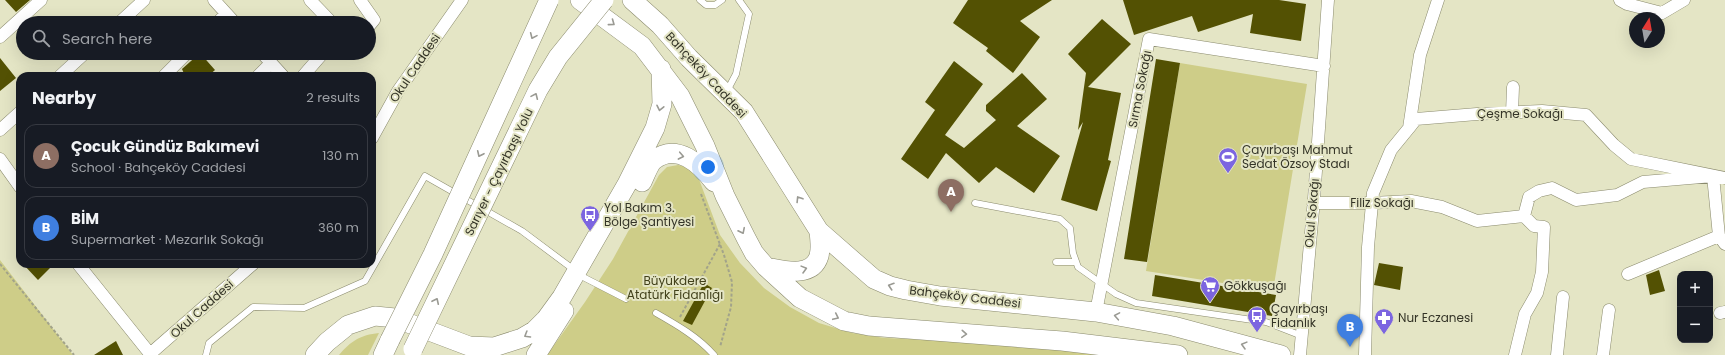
<!DOCTYPE html>
<meta charset="utf-8">
<style>
body{margin:0;font-family:Poppins,sans-serif;background:#20242c;color:#f1f3f6}
.controls{position:absolute;right:12px;bottom:12px;display:grid;overflow:hidden;border-radius:8px;box-shadow:0 4px 16px #0002}
.controls button{width:36px;height:36px;display:grid;place-items:center;padding:0;border:0;border-bottom:1px solid #363941;background:#171b24;color:#f1f3f6;font:20px sans-serif}
.compass{position:absolute;left:1629px;top:12px;width:36px;height:36px;border-radius:50%;background:#171b24;box-shadow:0 4px 16px #0002;rotate:11deg}
.you{position:absolute;left:708px;top:167px;width:14px;height:14px;margin:-10px;border:3px solid #fff;border-radius:50%;background:#1a73e8;box-shadow:0 0 0 6px #1a73e833}
.badge{display:grid;place-items:center;width:26px;height:26px;border-radius:50%;background:#0b8043;color:#fff;font-size:13px;font-weight:700}
.pin{position:absolute;translate:-50% -33px;filter:drop-shadow(0 1px 2px #0008)}
.pin::after{content:'';position:absolute;top:21px;width:14px;height:12px;background:inherit;clip-path:polygon(0 0,100% 0,50% 100%)}
.list{margin:0;padding:0;list-style:none}
h2{display:flex;justify-content:space-between;align-items:center;height:52px;margin:0;padding:0 16px;font-size:17px}
h2 small{font-size:13px;font-weight:400;color:#9ea1a6}
.list li{display:grid;grid-template-columns:26px 1fr auto;gap:12px;align-items:center;box-sizing:border-box;height:64px;margin:0 8px 8px;padding:0 8px;border:1px solid #363941;border-radius:12px}
.list b{display:block;font-size:15px;white-space:nowrap}
.list p{margin:0;font-size:13px;white-space:nowrap;color:#9ea1a6}
.list em{font-size:13px;font-style:normal;color:#9ea1a6}
.icon{flex:none;width:22px;height:22px;fill:none;stroke:currentColor;stroke-width:2;stroke-linecap:round;stroke-linejoin:round}
.map{position:relative;flex:none;width:1725px;height:355px;overflow:hidden}
.search{position:absolute;background:#171b24;box-shadow:0 4px 16px #0002;left:16px;top:16px;width:360px;height:44px;display:flex;align-items:center;gap:10px;box-sizing:border-box;padding:0 14px;border-radius:22px;color:#9ea1a6;font-size:15px}
.panel{position:absolute;background:#171b24;box-shadow:0 4px 16px #0002;left:16px;top:72px;width:360px;height:196px;border-radius:12px}
.map>svg:first-child{display:block}
.green{fill:#cecd88}
.building{fill:#535103}
.lines{fill:none;stroke-linecap:round;stroke-linejoin:round}
.service-casing{stroke:#8a8a6d;stroke-width:7}
.minor-casing{stroke:#8a8a6d;stroke-width:13}
.primary-casing{stroke:#8a8a6d;stroke-width:20}
.path{stroke:#a2a38a;stroke-width:2;stroke-dasharray:3 2;stroke-linecap:butt}
.service{stroke:#fff;stroke-width:6}
.minor{stroke:#fff;stroke-width:12}
.primary{stroke:#fff;stroke-width:19}
.primary-bridge-casing{stroke:#8a8a6d;stroke-width:20;stroke-linecap:butt}
.primary-bridge{stroke:#fff;stroke-width:19}
.oneway{stroke:#9a9a93}
.labels{text-anchor:middle;stroke-width:4;stroke-linejoin:round;paint-order:stroke}
.street-label{font-size:12px;fill:#343427;stroke:#e4e5c5}
.poi-label{font-size:12px;fill:#343427;stroke:#e4e5c5;text-anchor:start}
.park-label{font-size:12px;fill:#42411b;stroke:#e4e5c5}
</style>
<div class="map">
<svg width="1725" height="355" viewBox="0 0 1725 355">
<rect width="100%" height="100%" fill="#e4e5c5"/>
<path class="green" d="M1180 63 1307 84 1273 291 1146 271Z
M678 165 689 167 697 174 720 235 740 263 764 288 790 307 819 323 852 333 885 338 983 342 1126 355H547L585 302 613 259 659 175 667 167Z
M0 260 73 355H0Z
M379 333 368 355H339C351 341 360 335 379 333Z"/>
<path class="building" d="M5 0H30L16 12Z
M968 0H1052L1020 21 1040 37 1013 73 986 51 988 48 953 23Z
M1123 0H1279L1306 4 1301 41 1250 33 1253 14 1198 32 1192 16 1134 35Z
M1102 19 1131 44 1088 87 1121 93 1108 160 1111 161 1097 211 1061 200 1083 122 1078 130 1086 73 1068 54Z
M200 53 215 70 208 76H185L182 69Z
M0 58 16 78 0 91Z
M1156 59 1180 63 1147 262 1124 259Z
M954 61 983 84 945 135 964 148 996 120 986 111V105L1022 73 1047 99 1017 126 1060 156 1034 193 996 167 979 183 946 153 928 179 901 159 935 110 925 102Z
M1379 263 1403 267 1400 290 1374 285Z
M23 264H54L38 280Z
M1659 270 1665 291 1650 295 1646 275Z
M1155 275 1276 295 1272 316 1152 296Z
M704 283 712 288 692 325 683 321Z
M116 341 123 355H94Z"/>
<g class="lines">
<g class="service-casing">
<path id="service" d="M700 0 706 5H715L722 0
M727 91 736 74 749 14 739 0
M975 203 1060 219 1070 228 1073 253 1078 267 1116 294 1136 303 1266 322 1302 336
M1056 262H1075
M656 313C677 325 698 337 714 355
M206 355 209 343 253 307 304 308 365 281 425 176 522 231 585 278 626 299"/>
</g>
<g class="minor-casing">
<path id="minor" d="M214 0 235 23
M310 0 332 23
M360 0 374 20 369 26
M1620 0 1627 4 1662 13 1684 0
M119 23 144 0
M217 23 226 14
M0 37 41 0
M262 53 283 76
M60 76 85 53
M164 76 187 53
M258 76 271 63
M303 76 323 53
M1512 113 1513 87
M1409 128 1416 119 1477 114 1542 111 1586 115 1614 145 1631 159 1725 178
M0 130 20 112
M372 138 398 91 462 0
M0 159 20 187
M1713 176 1719 236 1725 244
M1313 203H1372L1411 201 1442 207 1477 221 1524 216 1529 197 1539 191 1552 188 1576 200 1617 195 1643 182 1713 176
M78 264 151 355
M1628 274 1719 236
M1096 312 1149 39 1324 66
M1720 313 1725 312
M150 354 253 264
M1300 355 1314 199 1328 0
M1365 355 1368 247 1373 193 1391 150 1409 128 1420 55 1438 0
M1515 355 1525 314 1537 293 1542 272 1544 227 1534 226 1524 216
M1557 355 1563 297
M1603 355 1609 310"/>
</g>
<g class="primary-casing">
<path id="primary" d="M580 0 642 46 680 96 705 146 725 196 746 238 754 253 766 267 800 298 844 321 869 326 1062 341 1178 355
M632 0 660 25 689 58 744 112 819 231 874 279 890 286 906 290 940 296 1096 312 1173 326 1281 355
M642 182C645 176 649 164 654 160 677 142 700 164 714 182
M766 267C782 270 812 279 819 256 821 249 820 240 819 231
M315 355 327 342 348 325 375 316 395 318 469 346 494 347 522 338 534 331 546 319 562 297 627 184 655 128 662 104 661 69
M383 355 390 340
M536 355 564 311"/>
</g>
<path class="path" d="M701 194 724 255 732 282 731 307 720 347
M0 264 74 355
M680 317 720 244"/>
<use href="#service" class="service"/>
<use href="#minor" class="minor"/>
<use href="#primary" class="primary"/>
<g class="primary-bridge-casing">
<path id="primary-bridge" d="M390 340 433 254 549 0
M413 349 538 90 558 57 604 0"/>
</g>
<use href="#primary-bridge" class="primary-bridge"/>
</g>
<defs><path id="oneway-chevron" d="M-2-3.5L2.5 0L-2 3.5" fill="none" stroke-width="1.6" stroke-linecap="round" stroke-linejoin="round"/></defs>
<g class="oneway">
<use href="#oneway-chevron" transform="translate(612 23) rotate(36)"/>
<use href="#oneway-chevron" transform="translate(533 36) rotate(114)"/>
<use href="#oneway-chevron" transform="translate(535 96) rotate(-66)"/>
<use href="#oneway-chevron" transform="translate(660 108) rotate(102)"/>
<use href="#oneway-chevron" transform="translate(480 154) rotate(115)"/>
<use href="#oneway-chevron" transform="translate(681 156) rotate(11)"/>
<use href="#oneway-chevron" transform="translate(799 199) rotate(-122)"/>
<use href="#oneway-chevron" transform="translate(742 231) rotate(64)"/>
<use href="#oneway-chevron" transform="translate(804 269) rotate(-15)"/>
<use href="#oneway-chevron" transform="translate(891 286) rotate(-162)"/>
<use href="#oneway-chevron" transform="translate(436 301) rotate(-65)"/>
<use href="#oneway-chevron" transform="translate(1117 316) rotate(-170)"/>
<use href="#oneway-chevron" transform="translate(836 317) rotate(25)"/>
<use href="#oneway-chevron" transform="translate(964 334) rotate(4)"/>
<use href="#oneway-chevron" transform="translate(527 335) rotate(149)"/>
<use href="#oneway-chevron" transform="translate(1244 345) rotate(-165)"/>
</g>
<defs>
<g id="stadium-pin" transform="scale(1)"><path d="M0 17L-7.5 6A9.5 9.5 0 1 1 7.5 6Z" fill="#7c65e0" stroke="#e4e5c5"/><path d="M0-5a6.5 5 0 1 0 0 10a6.5 5 0 1 0 0-10ZM-3.5-1.8h7v3.6h-7Z" fill="#fff"/></g>
<g id="bus-pin" transform="scale(1)"><path d="M0 17L-7.5 6A9.5 9.5 0 1 1 7.5 6Z" fill="#7c65e0" stroke="#e4e5c5"/><path d="M-5-6H5V4H4V6H2V4H-2V6H-4V4H-5ZM-3.5-4V0h7V-4ZM-3.5 1.2v1.5H-2V1.2ZM2 1.2v1.5H3.5V1.2Z" fill="#fff"/></g>
<g id="supermarket-pin" transform="scale(1)"><path d="M0 17L-7.5 6A9.5 9.5 0 1 1 7.5 6Z" fill="#7c65e0" stroke="#e4e5c5"/><path d="M-6-5.5h2.5l.6 2H6L4.5 2H-2.5L-4.4-4H-6ZM-1.5 3.2a1.3 1.3 0 1 0 .1 0ZM3 3.2a1.3 1.3 0 1 0 .1 0Z" fill="#fff"/></g>
<g id="pharmacy-pin" transform="scale(1)"><path d="M0 17L-7.5 6A9.5 9.5 0 1 1 7.5 6Z" fill="#7c65e0" stroke="#e4e5c5"/><path d="M-2-6h4v4h4v4h-4v4h-4v-4h-4v-4h4Z" fill="#fff"/></g>
</defs>
<g fill-rule="evenodd">
<use href="#stadium-pin" x="1228" y="157"/>
<use href="#bus-pin" x="590" y="215"/>
<use href="#supermarket-pin" x="1210" y="286"/>
<use href="#bus-pin" x="1257" y="316"/>
<use href="#pharmacy-pin" x="1384" y="318"/>
</g>
<g class="labels">
<g class="street-label">
<text transform="translate(415 68) rotate(-56)" y="4">Okul Caddesi</text>
<text transform="translate(706 75) rotate(47)" y="4">Bahçeköy Caddesi</text>
<text transform="translate(1140 89) rotate(-79)" y="4">Sırma Sokağı</text>
<text x="1520" y="118">Çeşme Sokağı</text>
<text transform="translate(499 172) rotate(-64)" y="4">Sarıyer - Çayırbaşı Yolu</text>
<text x="1382" y="207">Filiz Sokağı</text>
<text transform="translate(1312 213) rotate(-85)" y="4">Okul Sokağı</text>
<text transform="translate(965 297) rotate(7)" y="4">Bahçeköy Caddesi</text>
<text transform="translate(202 309) rotate(-42)" y="4">Okul Caddesi</text>
</g>
<g class="poi-label">
<text x="1242" y="154">Çayırbaşı Mahmut<tspan x="1242" dy="14">Sedat Özsoy Stadı</tspan></text>
<text x="604" y="212">Yol Bakım 3.<tspan x="604" dy="14">Bölge Şantiyesi</tspan></text>
<text x="1224" y="290">Gökkuşağı</text>
<text x="1271" y="313">Çayırbaşı<tspan x="1271" dy="14">Fidanlık</tspan></text>
<text x="1398" y="322">Nur Eczanesi</text>
</g>
<g class="park-label">
<text x="675" y="285">Büyükdere<tspan x="675" dy="14">Atatürk Fidanlığı</tspan></text>
</g>
</g>
</svg>
<div class="controls">
<button>+</button>
<button>−</button>
</div>
<svg class="compass" viewBox="-18 -18 36 36"><path d="M0-13l5 13h-10z" fill="#e53935"/><path d="M0 13l5-13h-10z" fill="#9ea1a6"/></svg>
<div class="you"></div>
<div class="pin badge" style="left:951px;top:212px;background:#8d6e63">A</div>
<div class="pin badge" style="left:1350px;top:347px;background:#3f7fe0">B</div>
<div class="search"><svg class="icon" aria-label="search" viewBox="0 0 24 24"><circle cx="10" cy="10" r="6"/><path d="M15 15l6 6"/></svg>Search here</div>
<section class="panel">
<h2>Nearby<small>2 results</small></h2>
<ul class="list">
<li><span class="badge" style="background:#8d6e63">A</span><div><b>Çocuk Gündüz Bakımevi</b><p>School · Bahçeköy Caddesi</p></div><em>130 m</em></li>
<li><span class="badge" style="background:#3f7fe0">B</span><div><b>BİM</b><p>Supermarket · Mezarlık Sokağı</p></div><em>360 m</em></li>
</ul>
</section>
</div>
